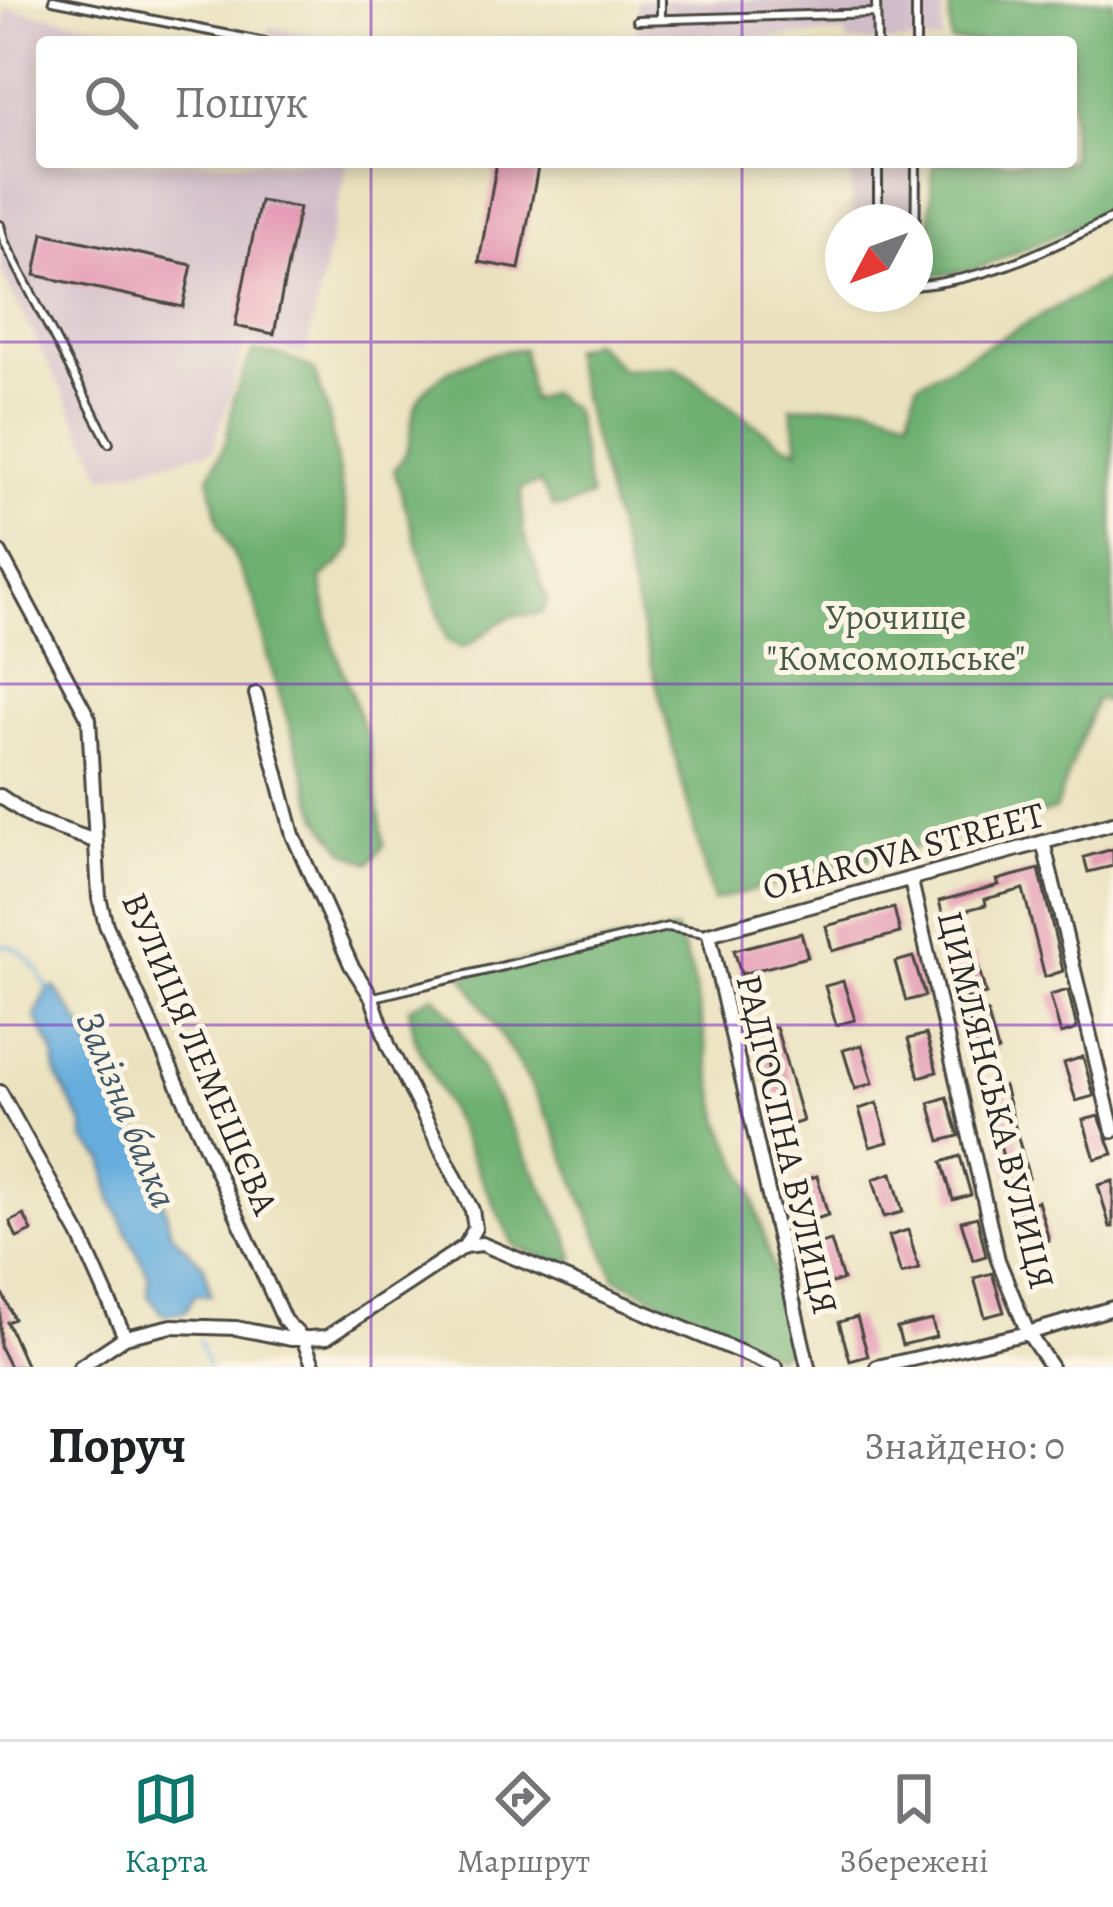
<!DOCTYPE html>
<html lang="uk">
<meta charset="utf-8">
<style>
body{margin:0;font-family:Alegreya,serif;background:#f6f6f6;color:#202124}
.compass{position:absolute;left:825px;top:204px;width:108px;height:108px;border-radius:50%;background:#fff;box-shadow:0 6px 18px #0003;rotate:229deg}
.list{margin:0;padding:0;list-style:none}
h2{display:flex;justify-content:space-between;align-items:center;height:156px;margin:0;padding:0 48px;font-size:51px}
h2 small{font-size:39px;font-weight:400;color:#757577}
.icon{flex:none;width:66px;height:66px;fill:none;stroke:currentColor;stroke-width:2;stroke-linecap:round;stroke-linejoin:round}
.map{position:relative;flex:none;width:1113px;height:1367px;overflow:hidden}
.search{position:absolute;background:#fff;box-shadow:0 6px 18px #0003;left:36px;right:36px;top:36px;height:132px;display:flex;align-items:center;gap:30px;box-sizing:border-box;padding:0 42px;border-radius:12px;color:#757577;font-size:45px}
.sheet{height:372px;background:#fff}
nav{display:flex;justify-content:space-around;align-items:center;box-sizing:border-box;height:168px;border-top:3px solid #e0e0e0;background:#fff;font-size:33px;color:#757577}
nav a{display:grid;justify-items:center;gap:6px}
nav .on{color:#0f766e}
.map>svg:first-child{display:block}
.industrial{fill:#d1bdc9}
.forest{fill:#6eb072;stroke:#4c6e4e;stroke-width:3}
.water{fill:#66addd;stroke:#486c84;stroke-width:3}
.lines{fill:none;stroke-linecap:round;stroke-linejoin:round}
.stream{stroke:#66addd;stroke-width:3}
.building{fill:#e292b1}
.service-casing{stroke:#484641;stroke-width:12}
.minor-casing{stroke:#484641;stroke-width:18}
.service{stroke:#fff;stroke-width:6}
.minor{stroke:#fff;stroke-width:12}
.grid{fill:none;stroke:#7b2cbf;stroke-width:3;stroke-opacity:0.55}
.labels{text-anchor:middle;stroke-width:10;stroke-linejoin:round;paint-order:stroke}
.park-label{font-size:36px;fill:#475b46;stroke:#fcf5e5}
.street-label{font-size:36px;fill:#2b2b2b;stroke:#fcf5e5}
.water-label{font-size:39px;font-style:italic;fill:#405869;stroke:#fcf5e5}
</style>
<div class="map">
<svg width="1113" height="1367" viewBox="0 0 1113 1367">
<rect width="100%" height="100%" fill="#fcf5e5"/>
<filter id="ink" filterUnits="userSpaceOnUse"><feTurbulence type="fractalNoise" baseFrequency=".00833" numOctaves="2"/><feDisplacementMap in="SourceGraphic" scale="24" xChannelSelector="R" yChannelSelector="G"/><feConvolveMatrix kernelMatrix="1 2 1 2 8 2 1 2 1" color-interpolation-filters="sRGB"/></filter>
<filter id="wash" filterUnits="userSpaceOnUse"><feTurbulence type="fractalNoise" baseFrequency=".004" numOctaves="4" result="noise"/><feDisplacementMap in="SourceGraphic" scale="48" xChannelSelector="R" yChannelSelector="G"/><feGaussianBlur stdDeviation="2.7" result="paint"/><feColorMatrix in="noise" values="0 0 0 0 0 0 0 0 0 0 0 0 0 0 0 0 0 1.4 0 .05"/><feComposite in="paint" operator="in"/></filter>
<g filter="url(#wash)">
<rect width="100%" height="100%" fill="#eae2bf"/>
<path class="industrial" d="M637 0H943V42H847L846 34 637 42Z
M6 8 190 42H42V162H348L305 355 246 342 213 450 105 476 0 269V52Z
M270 27 344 42H267Z
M851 162H922L919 276H915V222H852Z"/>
<path class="forest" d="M949 0H1113V211L977 269 927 277 933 162H1071V42H951Z
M1113 276V703L1096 699 1055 810 713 901 570 350 593 341 622 369 677 367 781 443 799 450 791 407 868 404 909 417 917 384Z
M523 349 531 400 550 393 574 411 590 497 566 507H553L540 483 521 488 523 532 547 599 543 612C530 618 525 613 513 616 501 618 480 640 462 648L447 640 394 470C420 441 405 423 419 399 437 368 490 351 523 349Z
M253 351 284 356 314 370 328 412 352 547 340 563 321 578 333 644 368 740 384 845 370 863 345 851 319 818 267 655 255 601 219 524 209 477 226 442 234 397Z
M675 930 692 973 721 1122 751 1189 794 1345 776 1356 615 1278 554 1129 526 1076 463 975Z
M434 995 453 1016 567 1234 574 1258 564 1265 514 1246 415 1039 409 1008Z"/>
<path class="water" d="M55 987 86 1032 95 1061 108 1071 120 1111 149 1149 150 1157 162 1163V1170L157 1175 171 1233 204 1266 211 1295 195 1294 185 1312 164 1315 148 1296 149 1277 111 1199 104 1160 84 1140V1126L57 1076 53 1049 35 1017 48 989Z"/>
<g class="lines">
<path class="stream" d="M0 945C23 945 38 969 48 989
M199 1340 208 1367"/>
</g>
<g id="blocks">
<path class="building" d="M497 162H539L519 269 479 262Z
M260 201 299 208 274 334 235 326Z
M43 233 192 265 183 307 35 275Z
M1113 849V866L1088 872 1084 857Z
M1039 869 1063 971 1045 977 1023 889 985 899 986 905 943 916 939 901 999 885 997 880Z
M894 908 900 933 832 951 826 926Z
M801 933 808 957 741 974 734 950Z
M975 955 986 994 968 999 957 960Z
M913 957 925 996 906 1001 895 962Z
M843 981 855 1020 836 1025 825 986Z
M1068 990 1077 1029 1061 1034 1050 995Z
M987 1012 998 1051 980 1057 969 1018Z
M776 1027 803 1121 785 1127 758 1032Z
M926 1034 937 1072 919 1077 908 1039Z
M862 1045 873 1083 855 1089 843 1050Z
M1083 1057 1094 1096 1076 1101 1064 1063Z
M1004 1086 1029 1178 1010 1184 986 1091Z
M947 1097 959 1136 940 1141 929 1103Z
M877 1103 888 1142 870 1147 859 1109Z
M1099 1116 1113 1154 1095 1159 1083 1120Z
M960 1156 971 1195 953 1200 942 1162Z
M892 1173 903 1212 884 1217 873 1179Z
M817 1176 828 1215 810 1221 799 1182Z
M1113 1181V1227H1110L1098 1185Z
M1038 1201 1049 1240 1030 1245 1019 1206Z
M24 1215 32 1231 17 1238 10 1222Z
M977 1217 986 1256 973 1260 961 1221Z
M908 1230 919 1269 901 1274 889 1236Z
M831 1241 843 1280 824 1285 813 1246Z
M992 1273 1004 1312 985 1317 974 1278Z
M0 1288 14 1319 7 1322 27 1367H10L0 1347Z
M857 1317 868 1356 850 1361 839 1322Z
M932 1320 936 1337 902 1345 897 1328Z"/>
</g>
</g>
<g filter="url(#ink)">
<use href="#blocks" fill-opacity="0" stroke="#484641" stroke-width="3"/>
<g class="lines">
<g class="service-casing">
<path id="service" d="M53 0 265 42
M876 0 877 42
M661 19V0
M637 20 876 13
M916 42V0
M878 162V222
M0 225 4 241 109 443
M915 266 916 162
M915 286C993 278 1043 251 1113 218
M374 997 668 927 706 933"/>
</g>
<g class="minor-casing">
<path id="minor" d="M0 553 89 719 99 898 106 925 284 1320 303 1339 314 1367
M256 694 293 835 351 965 372 998 389 1047 472 1210 475 1228 465 1246
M0 796 35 820 95 841
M1043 842 1113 1131
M911 881 998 1260 1028 1333 1051 1367
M0 1092 80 1236 125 1337
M80 1367 125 1337 172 1326 236 1328 291 1339 327 1337 465 1246 482 1244 776 1367
M808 1367 709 934 1113 823
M877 1367 1028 1333 1113 1308"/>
</g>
<use href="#service" class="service"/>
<use href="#minor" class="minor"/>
</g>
</g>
<path class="grid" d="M371 0V42M742 0V42M371 162V1367M742 162V1367M0 342H1113M0 684H1113M0 1025H1113"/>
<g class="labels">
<g class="park-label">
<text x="896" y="629">Урочище<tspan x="896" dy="41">"Комсомольське"</tspan></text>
</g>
<g class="street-label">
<text transform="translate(903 850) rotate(-15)" y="13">OHAROVA STREET</text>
<text transform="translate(201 1053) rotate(67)" y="13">ВУЛИЦЯ ЛЕМЕШЄВА</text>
<text transform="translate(997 1100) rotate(76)" y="13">ЦИМЛЯНСЬКА ВУЛИЦЯ</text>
<text transform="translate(788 1144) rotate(77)" y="13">РАДГОСПНА ВУЛИЦЯ</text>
</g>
<g class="water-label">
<text transform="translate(128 1109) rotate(68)" y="14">Залізна балка</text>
</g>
</g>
</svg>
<svg class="compass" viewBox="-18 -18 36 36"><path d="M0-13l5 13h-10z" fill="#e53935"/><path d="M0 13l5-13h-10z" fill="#757577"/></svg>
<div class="search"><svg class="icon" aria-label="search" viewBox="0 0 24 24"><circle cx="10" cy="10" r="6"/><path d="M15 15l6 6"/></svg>Пошук</div>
</div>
<section class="sheet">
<h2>Поруч<small>Знайдено: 0</small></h2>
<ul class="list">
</ul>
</section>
<nav>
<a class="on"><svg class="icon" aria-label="map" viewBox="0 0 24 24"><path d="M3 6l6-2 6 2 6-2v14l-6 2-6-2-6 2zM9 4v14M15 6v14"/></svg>Карта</a>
<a><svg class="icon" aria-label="directions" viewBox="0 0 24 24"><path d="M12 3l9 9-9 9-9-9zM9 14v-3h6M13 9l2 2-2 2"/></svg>Маршрут</a>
<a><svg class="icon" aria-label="saved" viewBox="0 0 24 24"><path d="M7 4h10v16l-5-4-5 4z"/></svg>Збережені</a>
</nav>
